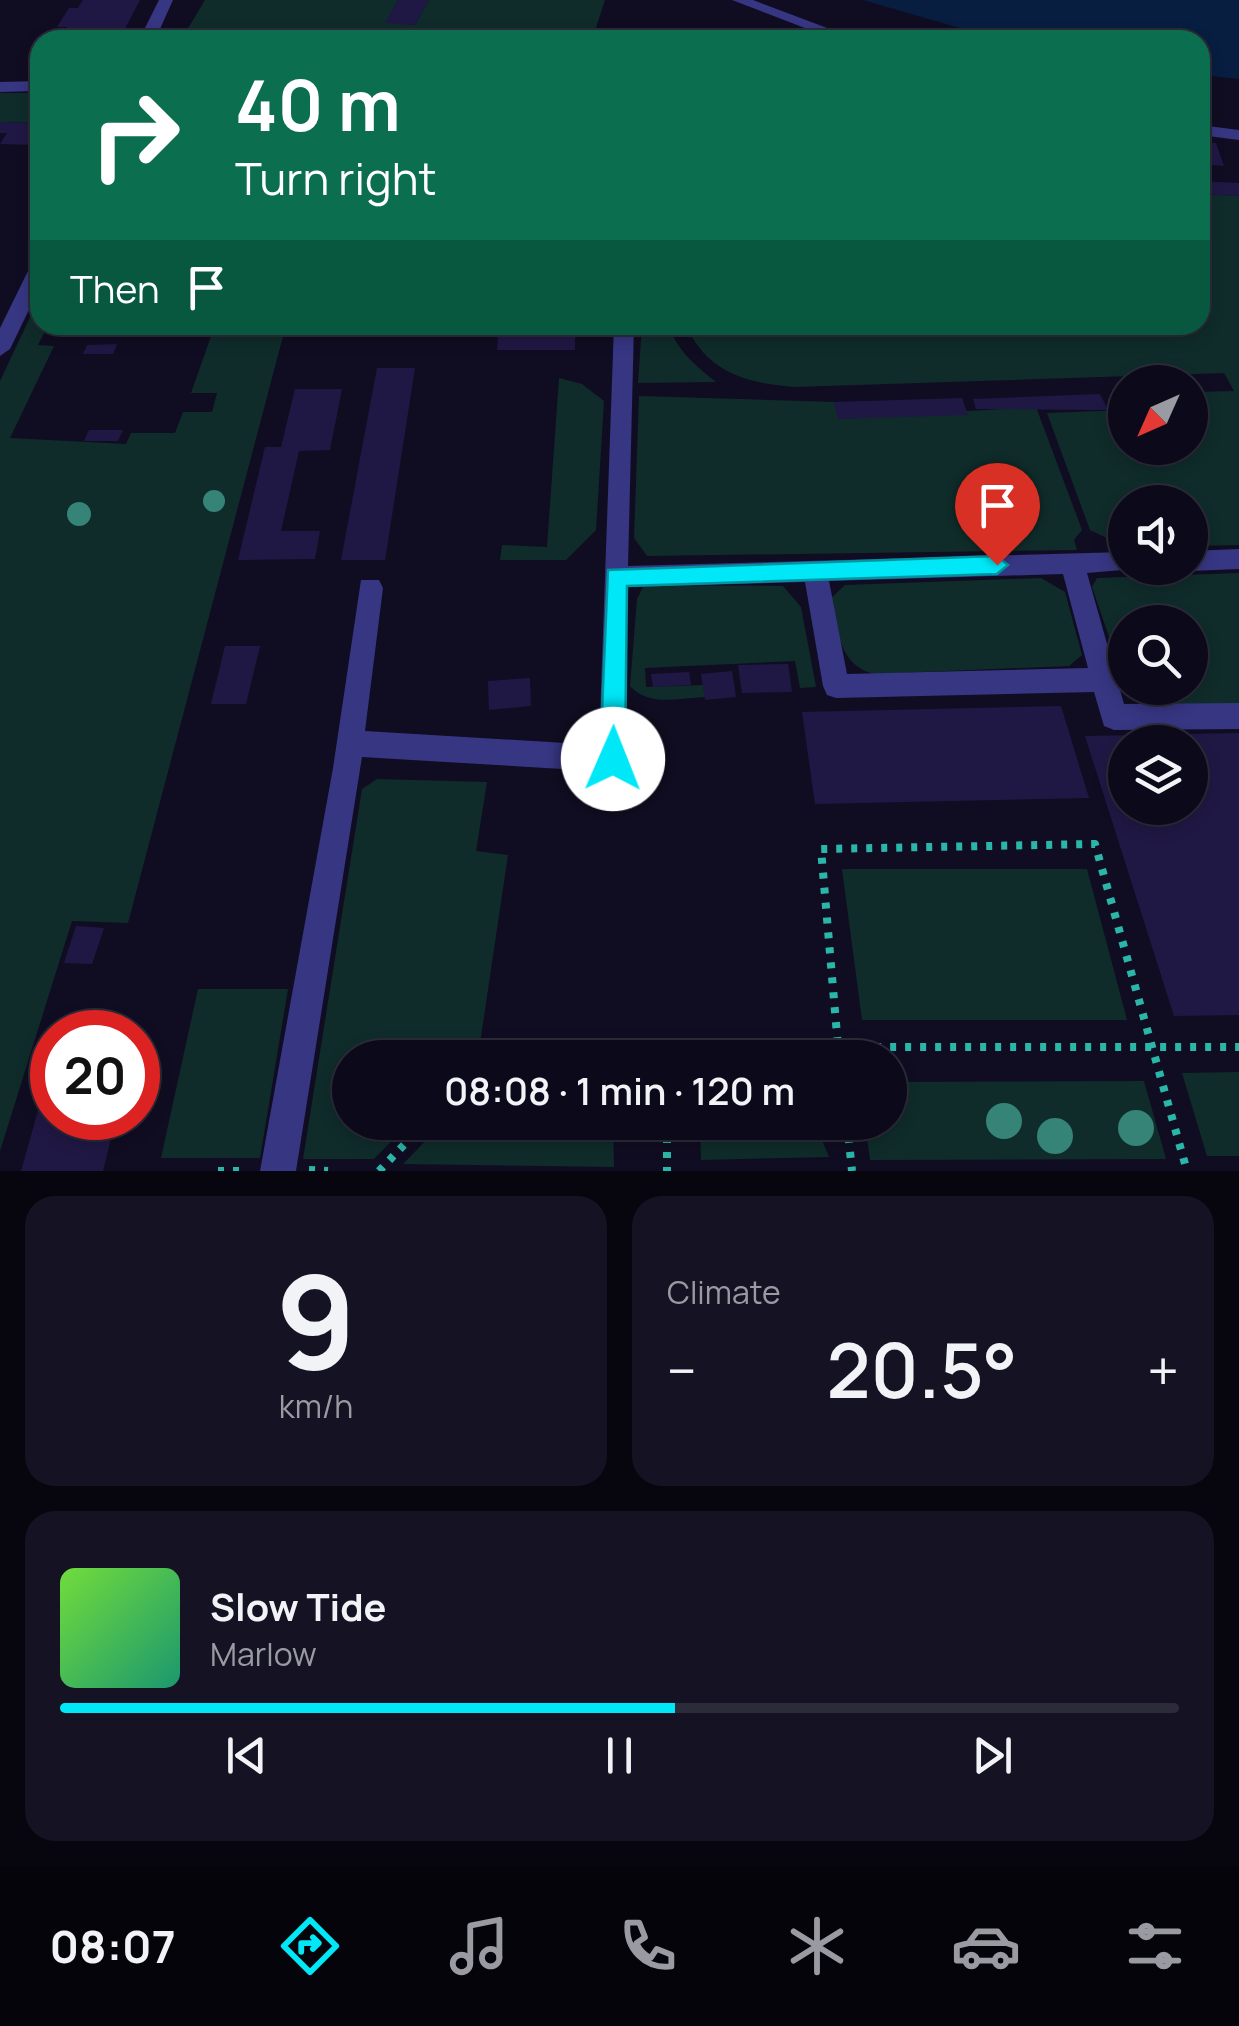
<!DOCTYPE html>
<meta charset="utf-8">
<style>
:root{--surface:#0c0a1a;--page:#151323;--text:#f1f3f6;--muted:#9a9aa2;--line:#2c2b39;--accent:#00e7f8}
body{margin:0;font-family:Manrope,sans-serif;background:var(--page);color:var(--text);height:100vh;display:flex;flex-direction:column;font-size:38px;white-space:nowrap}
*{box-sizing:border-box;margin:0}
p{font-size:32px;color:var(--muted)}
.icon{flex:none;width:55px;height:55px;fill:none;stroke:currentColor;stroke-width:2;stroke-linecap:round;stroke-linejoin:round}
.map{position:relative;height:1171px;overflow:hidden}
.panel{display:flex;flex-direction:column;gap:25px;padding:25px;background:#07060e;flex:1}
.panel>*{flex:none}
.hud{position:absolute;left:30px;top:30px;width:1180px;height:305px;border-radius:30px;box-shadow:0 5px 15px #0003,0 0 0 2px var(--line);background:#0b6e4f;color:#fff;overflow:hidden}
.needle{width:65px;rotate:225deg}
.controls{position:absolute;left:1108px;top:365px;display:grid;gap:20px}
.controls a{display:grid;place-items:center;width:100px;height:100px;border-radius:50%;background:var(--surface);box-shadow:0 5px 15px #0003,0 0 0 2px var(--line);font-size:50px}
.speed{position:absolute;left:30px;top:1010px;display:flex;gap:20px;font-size:50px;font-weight:700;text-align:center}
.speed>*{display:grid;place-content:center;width:130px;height:130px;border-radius:50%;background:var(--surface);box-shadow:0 5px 15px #0003,0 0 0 2px var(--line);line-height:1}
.speed .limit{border:15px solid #d22;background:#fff;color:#111}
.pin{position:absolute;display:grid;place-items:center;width:85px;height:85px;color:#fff;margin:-102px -42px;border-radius:50% 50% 50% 0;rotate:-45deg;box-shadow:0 0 10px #0007}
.pin .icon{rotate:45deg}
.me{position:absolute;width:110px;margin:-55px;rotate:1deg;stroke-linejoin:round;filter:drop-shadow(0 0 8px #0008)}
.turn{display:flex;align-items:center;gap:35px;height:210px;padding:0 40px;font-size:45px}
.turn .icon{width:130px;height:130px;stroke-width:2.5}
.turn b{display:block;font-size:70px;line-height:85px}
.then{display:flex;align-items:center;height:95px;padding:0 40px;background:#0003;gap:20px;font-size:38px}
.big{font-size:75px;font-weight:600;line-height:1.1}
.panel .card{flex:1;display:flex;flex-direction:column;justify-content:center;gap:15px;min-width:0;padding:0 35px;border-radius:30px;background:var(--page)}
.panel .dial{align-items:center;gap:0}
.dial b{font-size:130px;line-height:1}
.song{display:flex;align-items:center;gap:30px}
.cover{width:120px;height:120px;border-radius:15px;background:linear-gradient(135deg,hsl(100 70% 55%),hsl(160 70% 35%))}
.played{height:10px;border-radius:5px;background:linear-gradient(90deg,var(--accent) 55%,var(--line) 55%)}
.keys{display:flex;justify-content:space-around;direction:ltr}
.heat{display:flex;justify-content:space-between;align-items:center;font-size:55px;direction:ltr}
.panel .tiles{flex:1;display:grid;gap:25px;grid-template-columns:1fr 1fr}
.card:last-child{grid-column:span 2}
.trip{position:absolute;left:332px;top:1040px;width:575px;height:100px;border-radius:50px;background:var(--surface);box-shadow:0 5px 15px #0003,0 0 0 2px var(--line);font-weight:600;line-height:100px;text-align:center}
.tab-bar{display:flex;height:160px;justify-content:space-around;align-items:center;background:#05040a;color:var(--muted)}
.tab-bar .icon{width:70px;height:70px}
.tab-bar .current{color:var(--accent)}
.tab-bar b{font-size:45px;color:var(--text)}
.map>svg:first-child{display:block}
.green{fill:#0f2c2a;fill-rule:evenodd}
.water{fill:#081e40}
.building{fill:#201844;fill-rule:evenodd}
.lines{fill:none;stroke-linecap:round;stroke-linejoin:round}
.path{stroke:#2ab7aa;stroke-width:8;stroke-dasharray:6 9;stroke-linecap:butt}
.minor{fill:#373683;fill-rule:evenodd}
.tree{fill:#368377}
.route{fill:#00e7f8;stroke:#0096a1;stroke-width:2.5}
</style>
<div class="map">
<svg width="1239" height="1171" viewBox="0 0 1239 1171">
<rect width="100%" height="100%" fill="#100d22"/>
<g class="green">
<path d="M205,0H398L386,22L415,25L429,0H605L592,40H181Z"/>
<path d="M0,93H40V123L0,122Z"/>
<path d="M1200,194L1239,196V545L1190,546V502H1125V548H1111L1107,538L1090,530L1047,413L1125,410V448H1190V392L1234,391L1224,373L795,387C747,383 707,373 686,325H1200Z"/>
<path d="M40,296V325H48L38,345L54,346L10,438L126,444L131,433H175L183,412H212L217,393H191L215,325H286L128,923L72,921L0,1151V381Z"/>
<path d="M642,325H669C676,350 696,366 716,382L638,383Z"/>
<path d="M559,378L582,384L604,401L596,530L566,560H500L502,545L547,547Z"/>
<path d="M639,396L834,402L839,419L1036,407L1082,530L1074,540L1077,550L647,556L634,538Z"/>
<path d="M1239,573V707L1142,705L1129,695L1092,587L1097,578ZM1125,622H1190V688H1125Z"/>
<path d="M1041,578L1065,592L1082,655L1069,666L874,674C838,665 838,629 831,598L845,585Z"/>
<path d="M644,585L783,586L801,607L816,687L800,688L795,661L645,668L646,687L703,685L705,697C679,698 649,707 630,686L637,599Z"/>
<path d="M377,779L487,782L476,851L508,855L479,1050L471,1057L350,1058V1122L409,1123L374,1159H303L362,789Z"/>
<path d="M842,869H1087L1127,1020H862Z"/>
<path d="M198,989H288L260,1158H161Z"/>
<path d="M1239,1072V1156H1207L1182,1073Z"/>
<path d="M1144,1081L1166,1159L870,1160L865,1123L890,1122V1082Z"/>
<path d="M443,1123H613L614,1167L403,1164Z"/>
<path d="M700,1123H815L829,1157L701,1160Z"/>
</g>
<path class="water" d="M863,0H1239V79L1200,75V40H1001Z"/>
<g class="building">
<path d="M83,0H140L119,40H60L67,27H57L69,8H78Z"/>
<path d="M398,0H429L415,25L385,23Z"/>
<path d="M0,122L40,123V138L35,145L0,144L7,133H0Z"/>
<path d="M1200,142L1216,143L1224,166L1200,164Z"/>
<path d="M1200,181L1239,183V196L1200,194Z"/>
<path d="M499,325H575V350H497Z"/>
<path d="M117,344L113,354H83L87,345Z"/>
<path d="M377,368H415L385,560H341Z"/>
<path d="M295,389H342L330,450L299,451L281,531H320L315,559L238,560L265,447H281Z"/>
<path d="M1100,394L1108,410L976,409L973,399Z"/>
<path d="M962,398L968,415L838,419L834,402Z"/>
<path d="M89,430H123L118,441H84Z"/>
<path d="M225,646H260L246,704H211Z"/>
<path d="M788,664L792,692L742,693L738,665Z"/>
<path d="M732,671L736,697L705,700L701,674Z"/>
<path d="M689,672L691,685L653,687L651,674Z"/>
<path d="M530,678L531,706L489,710L488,681Z"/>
<path d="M1061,706L1089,798L815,804L802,712Z"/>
<path d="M1239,733V1015L1174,1016L1085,736ZM1125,742H1190V808H1125Z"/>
<path d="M76,926L104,928L92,964L64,963Z"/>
<path d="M47,1079H52V1118H116L103,1171H21Z"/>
</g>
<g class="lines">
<g class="path">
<path d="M490,1058L500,1047H1239"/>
<path d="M839,1058L821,849L1095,844L1187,1171"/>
<path d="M667,1122V1171"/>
<path d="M847,1122L852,1171"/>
<path d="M309,1170L328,1171"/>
<path d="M218,1171H247"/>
<path d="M379,1171L426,1122"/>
</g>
<g class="minor">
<path d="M159,0H173L155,40H139Z"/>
<path d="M732,0H753L859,40H836Z"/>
<path d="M40,81V91L0,92V82Z"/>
<path d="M1200,125L1239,130V140L1200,135Z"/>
<path d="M40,261V287L10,349L0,356V328L30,267Z"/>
<path d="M614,325H634L628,566L1125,552V568L1134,569L1087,573L1124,704L1239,703V729L1114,730L1104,726L1094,692L836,698L827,695L823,686L805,582L627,587V759L623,768L613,772L362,757L296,1171H260L333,768L361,580H379L383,588L365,731L599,745ZM1063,574L1088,668L847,674L829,581Z"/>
<path d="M1239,549V569L1190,571L1181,568H1190V551Z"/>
</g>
</g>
<g class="tree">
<circle cx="214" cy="501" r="11"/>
<circle cx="79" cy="514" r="12"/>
<circle cx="1004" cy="1121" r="18"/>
<circle cx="1136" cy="1128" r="18"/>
<circle cx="1055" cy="1136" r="18"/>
</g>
<path class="route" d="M997,556L1008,565L997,574L627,586L625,759L622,768L613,771L604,768L600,759L608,570Z"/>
</svg>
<div class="controls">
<a><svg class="needle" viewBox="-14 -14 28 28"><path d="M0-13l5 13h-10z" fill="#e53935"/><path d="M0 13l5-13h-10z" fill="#9a9aa2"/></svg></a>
<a><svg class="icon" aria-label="sound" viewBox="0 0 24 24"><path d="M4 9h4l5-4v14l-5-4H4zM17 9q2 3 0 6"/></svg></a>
<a><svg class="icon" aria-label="search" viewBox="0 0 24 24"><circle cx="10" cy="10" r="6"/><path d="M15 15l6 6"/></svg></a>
<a><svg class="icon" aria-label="layers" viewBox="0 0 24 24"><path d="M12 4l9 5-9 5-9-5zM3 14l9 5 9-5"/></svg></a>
</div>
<div class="speed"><div class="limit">20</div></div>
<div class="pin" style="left:997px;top:565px;background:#d93025"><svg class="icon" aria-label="arrive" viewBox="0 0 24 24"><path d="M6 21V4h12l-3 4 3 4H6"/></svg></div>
<svg class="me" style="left:613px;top:759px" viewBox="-20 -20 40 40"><circle r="19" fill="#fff"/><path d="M0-13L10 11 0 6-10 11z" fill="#00e7f8"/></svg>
<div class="trip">08:08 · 1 min · 120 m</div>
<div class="hud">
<div class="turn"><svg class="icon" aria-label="right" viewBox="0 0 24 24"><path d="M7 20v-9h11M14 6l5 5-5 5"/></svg><div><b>40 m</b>Turn right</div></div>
<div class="then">Then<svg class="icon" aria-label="arrive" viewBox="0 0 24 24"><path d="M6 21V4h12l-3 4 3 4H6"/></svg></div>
</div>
</div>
<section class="panel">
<div class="tiles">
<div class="card dial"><b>9</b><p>km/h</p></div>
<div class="card"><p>Climate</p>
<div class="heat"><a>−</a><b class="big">20.5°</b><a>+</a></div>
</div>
<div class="card">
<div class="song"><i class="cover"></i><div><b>Slow Tide</b><p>Marlow</p></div></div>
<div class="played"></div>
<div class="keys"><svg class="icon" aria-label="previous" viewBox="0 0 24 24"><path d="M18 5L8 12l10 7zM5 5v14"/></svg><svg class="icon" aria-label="pause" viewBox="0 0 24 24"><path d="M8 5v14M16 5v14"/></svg><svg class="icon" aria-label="next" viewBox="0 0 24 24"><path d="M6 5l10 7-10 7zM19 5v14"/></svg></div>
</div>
</div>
</section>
<nav class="tab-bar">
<b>08:07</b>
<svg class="icon current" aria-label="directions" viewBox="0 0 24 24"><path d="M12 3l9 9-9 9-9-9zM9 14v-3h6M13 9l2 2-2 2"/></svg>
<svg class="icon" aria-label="music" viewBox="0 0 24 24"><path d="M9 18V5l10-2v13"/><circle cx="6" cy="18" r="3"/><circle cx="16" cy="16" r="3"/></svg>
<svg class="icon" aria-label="phone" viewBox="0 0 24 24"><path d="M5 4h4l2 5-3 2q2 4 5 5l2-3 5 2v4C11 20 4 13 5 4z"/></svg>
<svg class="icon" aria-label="climate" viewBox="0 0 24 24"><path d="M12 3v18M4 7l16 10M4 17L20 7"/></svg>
<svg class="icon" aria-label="car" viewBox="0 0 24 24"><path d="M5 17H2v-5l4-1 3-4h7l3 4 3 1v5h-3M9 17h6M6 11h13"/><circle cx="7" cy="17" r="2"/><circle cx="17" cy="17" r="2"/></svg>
<svg class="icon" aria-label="filters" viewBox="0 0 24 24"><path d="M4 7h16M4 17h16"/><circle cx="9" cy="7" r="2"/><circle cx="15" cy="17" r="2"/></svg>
</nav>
